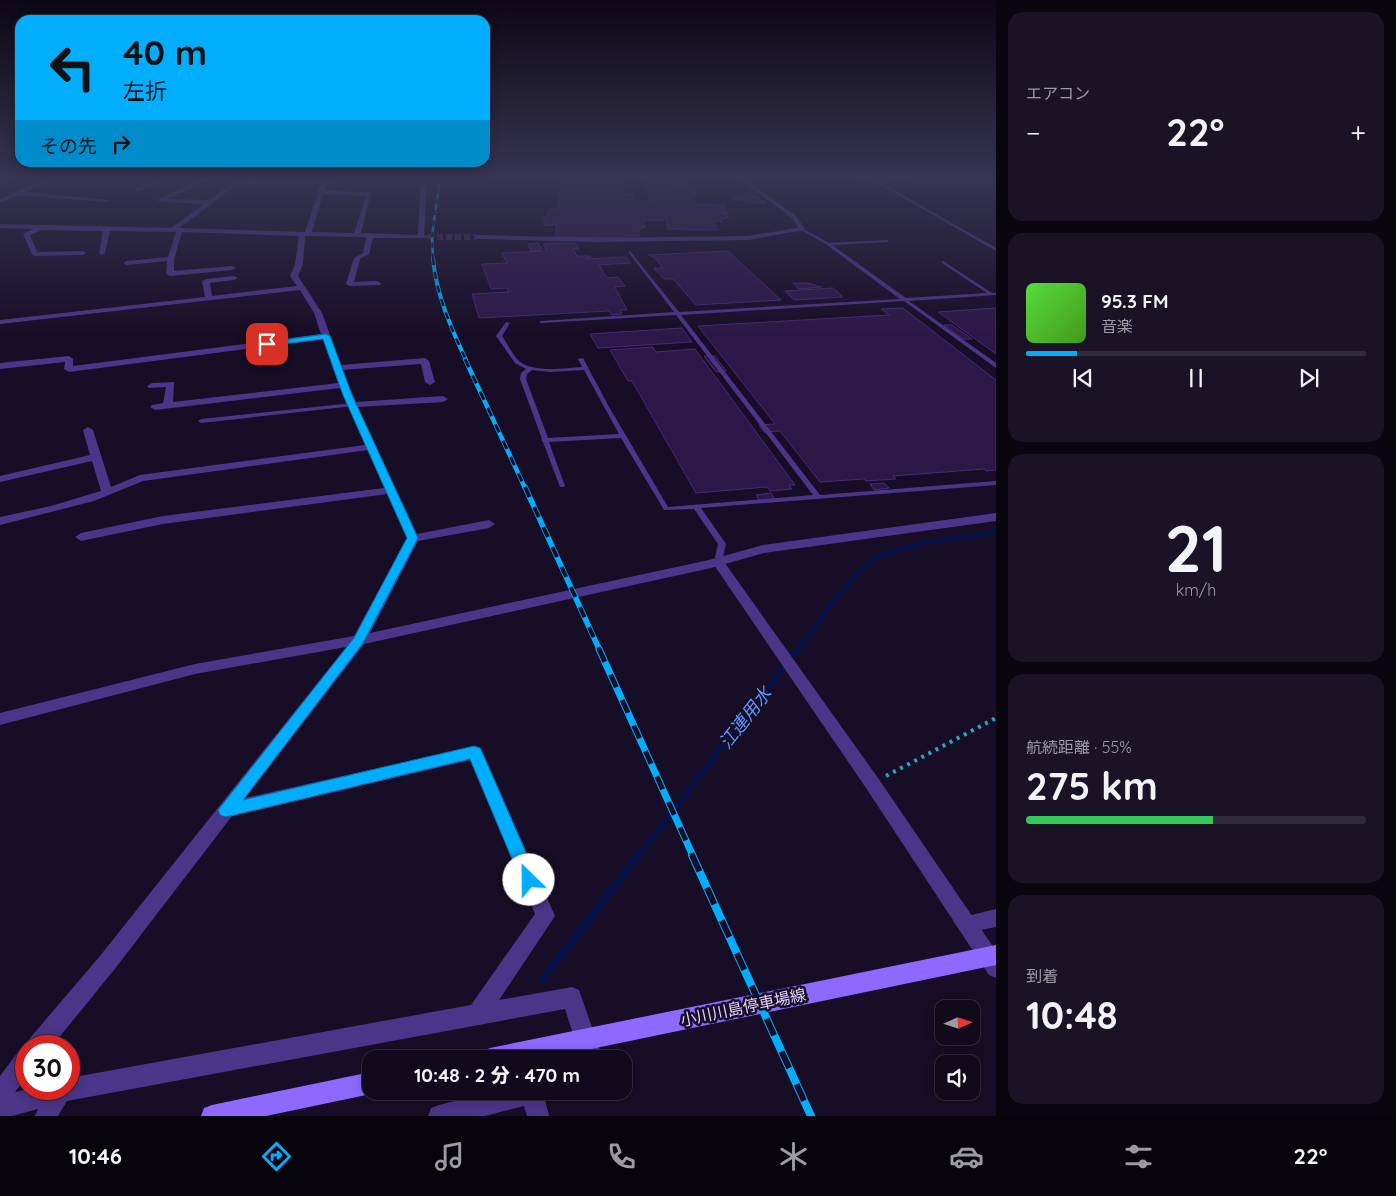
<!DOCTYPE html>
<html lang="ja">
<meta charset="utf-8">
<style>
:root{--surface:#110a1c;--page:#1a1325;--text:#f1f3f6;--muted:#9c9aa3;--line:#302b3b;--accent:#00aefd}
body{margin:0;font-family:Quicksand,"Noto Sans JP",sans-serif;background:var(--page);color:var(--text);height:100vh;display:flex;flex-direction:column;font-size:19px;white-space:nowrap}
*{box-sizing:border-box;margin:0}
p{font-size:16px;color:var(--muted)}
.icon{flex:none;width:28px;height:28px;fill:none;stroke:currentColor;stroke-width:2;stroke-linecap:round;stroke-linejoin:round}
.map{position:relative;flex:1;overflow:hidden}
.panel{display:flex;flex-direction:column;gap:12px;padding:12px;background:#09060f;width:400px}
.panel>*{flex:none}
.top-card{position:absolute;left:15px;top:15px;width:475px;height:152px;border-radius:15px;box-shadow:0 2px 12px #0003,0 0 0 1px var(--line);background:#00aefd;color:#111;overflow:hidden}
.needle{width:32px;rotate:87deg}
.fabs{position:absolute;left:935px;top:1000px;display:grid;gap:10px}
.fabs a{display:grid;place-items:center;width:45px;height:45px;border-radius:10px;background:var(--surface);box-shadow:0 2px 12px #0003,0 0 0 1px var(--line);font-size:25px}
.speed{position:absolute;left:15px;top:1035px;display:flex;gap:10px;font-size:25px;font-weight:700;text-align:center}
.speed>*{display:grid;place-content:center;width:65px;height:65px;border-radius:50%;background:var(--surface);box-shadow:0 2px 12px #0003,0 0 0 1px var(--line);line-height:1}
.speed .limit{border:8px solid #d22;background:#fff;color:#111}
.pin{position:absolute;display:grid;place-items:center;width:42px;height:42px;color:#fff;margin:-21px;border-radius:10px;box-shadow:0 2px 8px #0006}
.me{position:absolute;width:55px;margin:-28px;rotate:337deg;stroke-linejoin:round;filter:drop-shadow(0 0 4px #0008)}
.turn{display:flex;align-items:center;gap:18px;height:105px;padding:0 25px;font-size:22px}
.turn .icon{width:65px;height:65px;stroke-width:2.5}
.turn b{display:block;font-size:35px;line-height:42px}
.then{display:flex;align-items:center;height:48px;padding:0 25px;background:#0003;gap:10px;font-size:19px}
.big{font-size:38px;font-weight:800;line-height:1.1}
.panel .tile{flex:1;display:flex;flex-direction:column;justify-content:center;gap:8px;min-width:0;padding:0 18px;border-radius:15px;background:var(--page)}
.panel .dial{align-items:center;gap:0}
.dial b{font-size:65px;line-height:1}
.song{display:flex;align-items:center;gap:15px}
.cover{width:60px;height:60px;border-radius:8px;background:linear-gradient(135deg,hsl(110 70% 55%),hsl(100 70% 35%))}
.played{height:5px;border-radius:2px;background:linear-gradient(90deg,var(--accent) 15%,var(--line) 15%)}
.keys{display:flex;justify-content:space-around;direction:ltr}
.heat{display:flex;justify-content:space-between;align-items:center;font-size:28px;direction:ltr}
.charge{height:8px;border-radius:4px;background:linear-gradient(90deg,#34c759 55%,var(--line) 0)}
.trip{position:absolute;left:362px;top:1050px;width:270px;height:50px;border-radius:15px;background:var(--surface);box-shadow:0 2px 12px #0003,0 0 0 1px var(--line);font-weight:800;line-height:50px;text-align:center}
.tab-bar{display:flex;height:80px;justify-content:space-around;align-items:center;background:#07040b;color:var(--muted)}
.tab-bar .icon{width:35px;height:35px}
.tab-bar .active{color:var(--accent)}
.tab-bar b{font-size:22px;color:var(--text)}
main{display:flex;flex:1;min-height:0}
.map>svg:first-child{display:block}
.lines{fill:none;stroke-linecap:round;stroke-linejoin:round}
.stream-far2{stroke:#071046;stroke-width:5}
.stream-far1{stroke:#071046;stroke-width:6}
.stream{stroke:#071046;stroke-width:8}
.building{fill:#2c1848;stroke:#482975}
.minor-tunnel{stroke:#352b47;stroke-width:6;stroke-dasharray:6 3;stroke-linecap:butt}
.path{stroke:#27a7be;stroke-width:4;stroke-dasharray:3 5;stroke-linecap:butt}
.service{fill:#4a3588;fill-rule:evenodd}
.minor{fill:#4a3588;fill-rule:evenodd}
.tertiary{fill:#4a3588;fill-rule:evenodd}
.secondary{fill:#8d69ff;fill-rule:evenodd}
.rail-far5-casing{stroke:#00aefd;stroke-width:2.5}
.rail-far4-casing{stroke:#00aefd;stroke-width:4}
.rail-far3-casing{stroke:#00aefd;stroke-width:4.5}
.rail-far2-casing{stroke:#00aefd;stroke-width:5.5}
.rail-far1-casing{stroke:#00aefd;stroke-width:7}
.rail-casing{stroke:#00aefd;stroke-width:8}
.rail-far5{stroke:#170d26;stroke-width:2;stroke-dasharray:5.5;stroke-linecap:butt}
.rail-far4{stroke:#170d26;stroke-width:2.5;stroke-dasharray:7;stroke-linecap:butt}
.rail-far3{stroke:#170d26;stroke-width:3;stroke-dasharray:9;stroke-linecap:butt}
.rail-far2{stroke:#170d26;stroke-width:4;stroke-dasharray:11;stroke-linecap:butt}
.rail-far1{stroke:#170d26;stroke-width:5;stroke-dasharray:14;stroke-linecap:butt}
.rail{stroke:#170d26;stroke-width:6;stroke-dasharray:18;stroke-linecap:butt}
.route{fill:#00aefd;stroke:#0071a4}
.labels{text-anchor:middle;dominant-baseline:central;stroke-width:5;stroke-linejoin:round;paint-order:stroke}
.near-street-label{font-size:16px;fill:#e1d2ff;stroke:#170d26}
.near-water-label{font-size:18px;font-style:italic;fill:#6094ff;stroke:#170d26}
</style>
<main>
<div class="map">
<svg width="996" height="1116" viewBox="0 0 996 1116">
<rect width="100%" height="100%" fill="#170d26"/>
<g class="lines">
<path class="stream-far2" d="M797,651C814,629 855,568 876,558C909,542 960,538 996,532"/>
<path class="stream-far1" d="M638,856L798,649"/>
<path class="stream" d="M543,979L639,855"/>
</g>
<g class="building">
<path d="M561,180L602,181V183L623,184L624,191H620L621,194H633L634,200L621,199V202H650L646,183L687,184L688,187H694L696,195L690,194L693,204L724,205L727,213L719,212L727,214L728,217L722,219V222L714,221L718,230L668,229L666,220H643L644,226L646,227L638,229L639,236H626V238L555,237L557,224L545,226V220H543L548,214L549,209H558Z"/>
<path d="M732,196H757L759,197L760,201H765L766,203H747L745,200H734Z"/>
<path d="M538,243L542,250L531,251L528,244Z"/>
<path d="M575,243L579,249H573L577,256H590L591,257L585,258L586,259L626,257L630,263L599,265L607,278L618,277L625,286L615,287L627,310H620L622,314L612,315L609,311L479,318L472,294L509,292L507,288L491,289L482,264L507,263L502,253L547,251L543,244Z"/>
<path d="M728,251L781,300L696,305L673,279H664L654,268H663L654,257L648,255Z"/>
<path d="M793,283H807L821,287L799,289Z"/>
<path d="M833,288L843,297L794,300L785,291Z"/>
<path d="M903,308L996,380V470L986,471L984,469L893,476L896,479L866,481L864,479L820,482L780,431L764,432L759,425L775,424L698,326L889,315L881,309Z"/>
<path d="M996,308V354L938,312Z"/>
<path d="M944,325H952L972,339H963Z"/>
<path d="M682,328L692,342L598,348L590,334Z"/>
<path d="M653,347L656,352L695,349L795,485H789L792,489L770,491L767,487L696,493L632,381H628L610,350Z"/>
<path d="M704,356H715L726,371L716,372Z"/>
<path d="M884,483L889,488L874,490L870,484Z"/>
<path d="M771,493L775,499L759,500L756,495Z"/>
</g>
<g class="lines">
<path class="minor-tunnel" d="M428,237H477"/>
<path class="path" d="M886,776L996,718"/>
<g class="service">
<path d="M878,181L996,248V251L877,183Z"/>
<path d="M802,228L829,243L888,240L889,241L887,242L832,245L906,298L987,293L942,263V261H943L992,293H996V295L909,301L996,363V368L904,301L681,315L820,495L996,481V485L701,508L726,544L722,562L718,564L714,562L718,544L694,509L664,510L621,438L549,442L565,486L564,487H560L543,442L541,440L542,439L520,379L521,373L526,369L515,363L496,336L506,322L510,323L502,336C507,343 511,352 517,359C531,374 564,368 582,367L578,359L583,358L608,405L668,507L813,495L676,315L541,323L539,322L541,321L674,312L629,253L628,252L630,251L679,312L900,299L827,245L801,230ZM532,370L550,372L584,370L619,434L548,438L526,379L527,374Z"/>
<path d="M352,403L355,405L354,406L201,423L198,421L201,419Z"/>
</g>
<g class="minor">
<path d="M46,179H53L25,192L109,200L106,202L18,195L0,203V199Z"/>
<path d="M160,179H167L138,191L133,190Z"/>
<path d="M202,179H209L168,199L209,200L237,180L334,179L337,181L334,183L238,184L179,228L305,232L320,186L325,183L328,185L324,190L371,193L361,233L418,235L421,179H427L424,235L430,236V238H373L369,254L360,259L354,282L377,281L381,283L380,285L350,286L346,284L354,258L363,253L366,237L305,236L303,264L298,276L322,313L341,365L425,358L429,361L435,382L430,385L425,382L421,364L342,370L356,402L443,396L448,399L443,402L358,407L417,534L489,520L495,524L489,528L418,541L370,633L709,560L763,545L996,513V521L764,553L711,568L364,644L245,798L475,746L481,748L555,916L499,1000L572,987L579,990L603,1059H581L565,1009L67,1101L58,1116H35L38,1109L12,1116H0V1076L18,1052L26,1049V1078L15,1092L28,1089H69V1078L471,1005L535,914L470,760L232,816L114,970L52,1046H27L30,1038L100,956L346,647L195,674L0,725V713L195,664L354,636L407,538L387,494L163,524L81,541L75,537L81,533L163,516L384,488L368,450L143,481L94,501L0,525V517L51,506L101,491L92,461L0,482V476L90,455L83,430L88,427L93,430L111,487L140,475L365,445L340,388L155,410L150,407L152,405L163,403L166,387L149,388L147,386L152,383L174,382L173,402L338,383L323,339L69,372L64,369L65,362L0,369V363L69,356L73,359V366L321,334L314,313L300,290L0,324V320L205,297L202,281L206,279L234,276L238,278L234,280L210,283L212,296L297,286L290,276L295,264L299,236L182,232L174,259V271L232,266L236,268L232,270L170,276L166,274L167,261L127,265L123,263L127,261L168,257L176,232L110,231L105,253L102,255L99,253L103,231L42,230L30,235L37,252L83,251L86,253L83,255L35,256L32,254L23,234L33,229L0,228V224L171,228L204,204L160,202L157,200ZM323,194L366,196L354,233L312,232Z"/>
<path d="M861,179H996V183L864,181Z"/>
<path d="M802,227L805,229L804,230L748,240L597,242L477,239L474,237L477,235L597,238L748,236Z"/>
<path d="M996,909V927L966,933L959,930L956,924L959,918Z"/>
<path d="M493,1091H551L548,1099L545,1100L549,1116H527L524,1106L485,1116H428L431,1108L439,1105Z"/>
</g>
<g class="tertiary">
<path d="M3,179H9L0,184V180Z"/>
<path d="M739,179H744L795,215L805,229L804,230H800L791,217Z"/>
<path d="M718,558L722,559L878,778L996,951V978L989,975L866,788L712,562Z"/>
</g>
<g class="secondary">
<path d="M996,945V965L543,1059H479L482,1051L490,1048Z"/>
<path d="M371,1072V1091H378L371,1094L266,1116H201L204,1108L212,1105Z"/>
</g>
<defs>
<path id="rail-far5" d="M433,259L432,236L440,179"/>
<path id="rail-far4" d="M433,258C436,294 451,328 466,360"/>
<path id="rail-far3" d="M465,359L525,488"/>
<path id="rail-far2" d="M525,487L600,651"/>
<path id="rail-far1" d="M599,649L693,856"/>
<path id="rail" d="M692,855L811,1116"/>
</defs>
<use href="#rail-far5" class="rail-far5-casing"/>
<use href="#rail-far4" class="rail-far4-casing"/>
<use href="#rail-far3" class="rail-far3-casing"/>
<use href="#rail-far2" class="rail-far2-casing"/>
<use href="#rail-far1" class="rail-far1-casing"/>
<use href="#rail" class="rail-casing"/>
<use href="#rail-far5" class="rail-far5"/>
<use href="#rail-far4" class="rail-far4"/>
<use href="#rail-far3" class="rail-far3"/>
<use href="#rail-far2" class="rail-far2"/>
<use href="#rail-far1" class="rail-far1"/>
<use href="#rail" class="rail"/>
</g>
<linearGradient id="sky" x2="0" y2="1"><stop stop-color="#0d0715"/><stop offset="0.53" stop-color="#363552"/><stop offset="1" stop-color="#363552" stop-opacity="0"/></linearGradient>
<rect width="996" height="335" fill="url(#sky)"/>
<path class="route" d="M326,334L330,336L352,395L418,538L363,643L243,800L474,746L480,748L482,752L538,880L535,885L529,887L523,885L470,759L226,817L220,815L218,810L354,638L407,538L343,395L323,339L267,346L263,344L267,342Z"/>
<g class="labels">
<g class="near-street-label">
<text transform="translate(743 1007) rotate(-12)">小川川島停車場線</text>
</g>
<g class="near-water-label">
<text transform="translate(745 718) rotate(-52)">江連用水</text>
</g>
</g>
</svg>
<div class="fabs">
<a><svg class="needle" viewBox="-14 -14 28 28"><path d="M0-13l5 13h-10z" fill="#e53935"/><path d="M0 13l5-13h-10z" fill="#9c9aa3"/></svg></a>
<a><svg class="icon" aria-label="sound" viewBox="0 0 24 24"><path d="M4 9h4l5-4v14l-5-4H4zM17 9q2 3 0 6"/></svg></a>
</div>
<div class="speed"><div class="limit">30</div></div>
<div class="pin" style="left:267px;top:344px;background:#d93025"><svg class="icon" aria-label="arrive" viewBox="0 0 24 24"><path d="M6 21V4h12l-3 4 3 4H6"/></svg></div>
<svg class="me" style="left:529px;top:880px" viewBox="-20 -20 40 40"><circle r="19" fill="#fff"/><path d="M0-13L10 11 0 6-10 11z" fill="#00aefd"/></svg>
<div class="trip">10:48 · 2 分 · 470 m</div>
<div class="top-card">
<div class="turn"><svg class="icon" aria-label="left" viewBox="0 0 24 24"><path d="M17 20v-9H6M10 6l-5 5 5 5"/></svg><div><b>40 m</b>左折</div></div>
<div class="then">その先<svg class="icon" aria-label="right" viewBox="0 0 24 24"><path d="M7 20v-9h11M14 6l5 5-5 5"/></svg></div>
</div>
</div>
<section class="panel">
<div class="tile"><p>エアコン</p>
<div class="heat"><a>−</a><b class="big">22°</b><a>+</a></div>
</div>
<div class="tile">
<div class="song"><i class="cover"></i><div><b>95.3 FM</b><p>音楽</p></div></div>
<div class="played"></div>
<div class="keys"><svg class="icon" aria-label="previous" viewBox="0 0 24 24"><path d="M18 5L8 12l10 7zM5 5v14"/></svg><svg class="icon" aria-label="pause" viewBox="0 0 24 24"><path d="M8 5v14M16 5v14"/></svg><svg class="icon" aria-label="next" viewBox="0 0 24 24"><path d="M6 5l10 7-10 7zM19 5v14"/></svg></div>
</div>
<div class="tile dial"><b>21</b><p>km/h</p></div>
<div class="tile"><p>航続距離 · 55%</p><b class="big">275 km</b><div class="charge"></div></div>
<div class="tile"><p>到着</p><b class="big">10:48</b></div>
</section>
</main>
<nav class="tab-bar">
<b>10:46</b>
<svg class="icon active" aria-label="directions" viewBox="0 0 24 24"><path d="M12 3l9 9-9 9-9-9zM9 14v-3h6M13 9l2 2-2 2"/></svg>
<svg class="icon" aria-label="music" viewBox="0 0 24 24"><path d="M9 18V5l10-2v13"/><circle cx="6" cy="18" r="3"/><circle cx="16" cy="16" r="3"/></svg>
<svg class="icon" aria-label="phone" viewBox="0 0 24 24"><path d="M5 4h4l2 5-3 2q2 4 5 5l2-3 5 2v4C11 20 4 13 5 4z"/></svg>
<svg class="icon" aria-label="climate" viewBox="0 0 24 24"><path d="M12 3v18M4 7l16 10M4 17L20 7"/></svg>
<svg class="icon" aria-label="car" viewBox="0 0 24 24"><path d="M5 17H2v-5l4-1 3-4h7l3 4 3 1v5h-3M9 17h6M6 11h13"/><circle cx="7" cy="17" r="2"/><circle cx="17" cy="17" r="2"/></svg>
<svg class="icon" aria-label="filters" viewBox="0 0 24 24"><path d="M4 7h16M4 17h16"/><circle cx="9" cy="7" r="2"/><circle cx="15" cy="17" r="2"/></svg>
<b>22°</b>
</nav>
